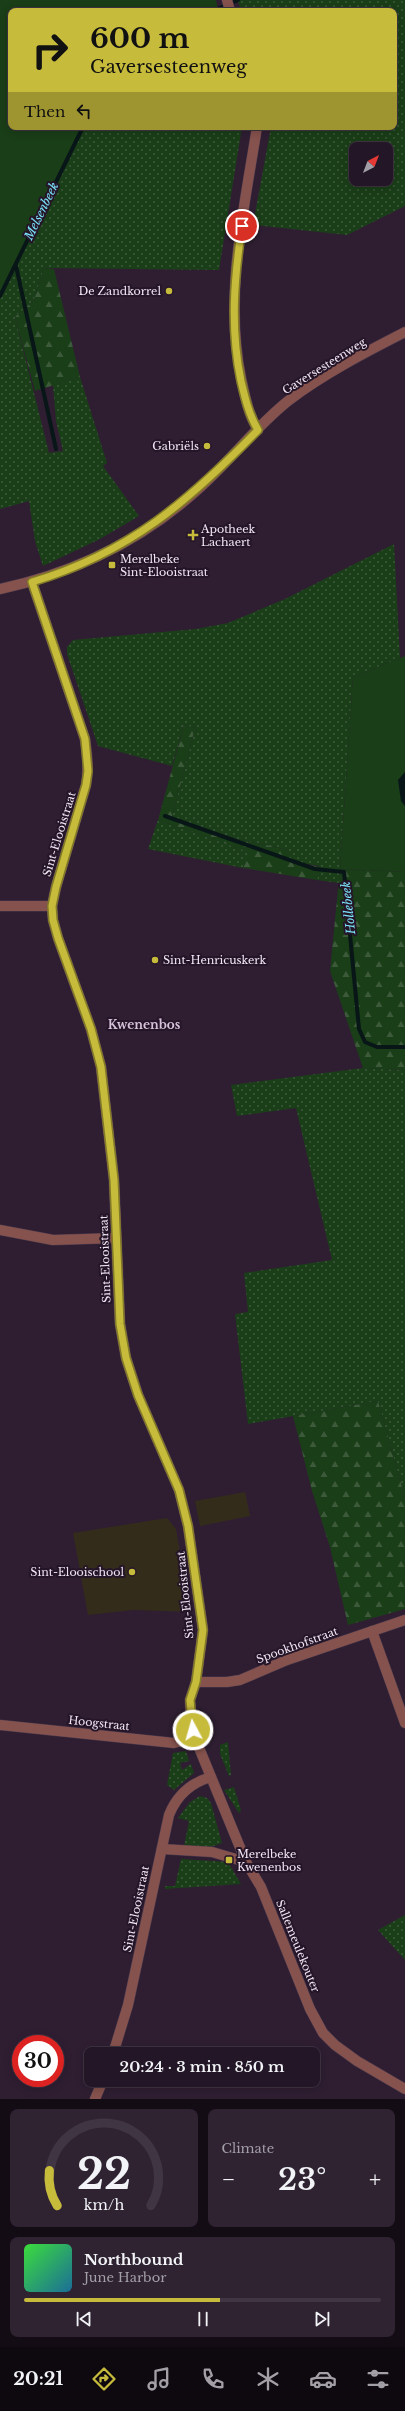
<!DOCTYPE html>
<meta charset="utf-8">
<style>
:root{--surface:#231626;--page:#2f2332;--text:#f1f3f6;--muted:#a39fa7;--line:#403543;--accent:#c7bb3c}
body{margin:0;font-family:"Libre Baskerville",serif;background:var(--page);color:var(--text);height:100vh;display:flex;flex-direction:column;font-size:15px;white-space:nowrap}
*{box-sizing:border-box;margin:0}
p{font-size:13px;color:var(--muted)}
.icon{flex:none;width:22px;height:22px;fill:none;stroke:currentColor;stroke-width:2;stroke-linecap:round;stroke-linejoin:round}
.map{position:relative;height:2099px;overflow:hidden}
.sheet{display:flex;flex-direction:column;gap:10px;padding:10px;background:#130c15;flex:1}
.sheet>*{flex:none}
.hud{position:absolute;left:8px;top:8px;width:389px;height:122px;border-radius:8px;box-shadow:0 2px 10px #0003,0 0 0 1px var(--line);background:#c7bb3c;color:#111;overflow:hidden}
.needle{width:26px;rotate:42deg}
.tools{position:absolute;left:349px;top:142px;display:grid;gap:8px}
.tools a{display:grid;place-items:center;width:44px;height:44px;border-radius:8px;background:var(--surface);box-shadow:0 2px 10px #0003,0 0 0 1px var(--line);font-size:20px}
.speed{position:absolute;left:12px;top:2035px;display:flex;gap:8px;font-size:20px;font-weight:700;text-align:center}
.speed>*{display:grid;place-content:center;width:52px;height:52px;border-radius:50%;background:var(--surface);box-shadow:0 2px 10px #0003,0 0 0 1px var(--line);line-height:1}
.speed .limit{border:6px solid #d22;background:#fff;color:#111}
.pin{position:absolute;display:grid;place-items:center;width:34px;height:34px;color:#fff;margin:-17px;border:2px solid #fff;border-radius:50%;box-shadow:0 1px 4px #0007}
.me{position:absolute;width:44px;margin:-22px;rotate:354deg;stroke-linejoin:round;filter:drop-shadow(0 0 3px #0008)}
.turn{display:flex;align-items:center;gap:14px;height:84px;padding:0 16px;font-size:18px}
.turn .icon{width:52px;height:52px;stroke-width:2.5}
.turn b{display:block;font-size:28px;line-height:34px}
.then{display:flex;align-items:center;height:38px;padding:0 16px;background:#0003;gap:8px;font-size:15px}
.big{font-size:30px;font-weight:600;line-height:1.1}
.sheet .widget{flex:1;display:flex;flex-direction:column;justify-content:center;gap:6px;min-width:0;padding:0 14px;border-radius:8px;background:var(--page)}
.sheet .dial{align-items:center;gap:0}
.dial svg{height:104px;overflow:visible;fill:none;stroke:var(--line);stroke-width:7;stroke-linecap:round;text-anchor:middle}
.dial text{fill:var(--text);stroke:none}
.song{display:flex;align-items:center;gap:12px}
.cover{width:48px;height:48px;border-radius:6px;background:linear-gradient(135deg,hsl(120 70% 55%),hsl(200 70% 35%))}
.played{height:4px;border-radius:2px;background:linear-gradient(90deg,var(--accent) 55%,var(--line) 55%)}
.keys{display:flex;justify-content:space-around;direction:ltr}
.heat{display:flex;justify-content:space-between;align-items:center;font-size:22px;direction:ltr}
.sheet .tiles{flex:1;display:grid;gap:10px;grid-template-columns:1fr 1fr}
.widget:last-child{grid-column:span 2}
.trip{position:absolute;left:84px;top:2047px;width:236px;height:40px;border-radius:8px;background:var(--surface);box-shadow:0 2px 10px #0003,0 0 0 1px var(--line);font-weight:600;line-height:40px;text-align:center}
.menu{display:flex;height:64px;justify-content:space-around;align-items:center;background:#0e090f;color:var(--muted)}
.menu .icon{width:28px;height:28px}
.menu .selected{color:var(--accent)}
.menu b{font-size:18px;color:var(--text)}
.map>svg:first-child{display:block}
.education{fill:#342c1b}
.grass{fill:url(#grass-dots);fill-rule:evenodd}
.forest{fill:url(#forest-firs)}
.park{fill:#1a3e18}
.water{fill:#081618}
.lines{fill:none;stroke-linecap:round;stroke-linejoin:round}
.stream{stroke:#081618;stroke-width:4}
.minor-casing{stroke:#4a3a4d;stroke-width:11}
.tertiary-casing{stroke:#4a3a4d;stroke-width:11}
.minor{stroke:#86524d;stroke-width:10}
.tertiary{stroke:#86524d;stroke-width:10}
.route-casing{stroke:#817a27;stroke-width:10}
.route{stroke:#c7bb3c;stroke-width:7}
.poi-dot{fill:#c7bb3c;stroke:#251528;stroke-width:1.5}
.labels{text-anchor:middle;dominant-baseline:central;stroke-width:4;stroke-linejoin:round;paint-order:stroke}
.poi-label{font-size:11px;fill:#f2e6f4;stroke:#251528;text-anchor:start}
.street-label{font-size:11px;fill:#f2e6f4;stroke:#251528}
.water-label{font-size:12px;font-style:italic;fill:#7ae4f9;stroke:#251528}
.neighbourhood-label{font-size:12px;font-weight:bold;fill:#d7c1db;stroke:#251528}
</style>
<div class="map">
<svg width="405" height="2099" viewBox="0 0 405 2099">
<defs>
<pattern id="grass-dots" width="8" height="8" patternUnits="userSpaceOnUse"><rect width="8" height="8" fill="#1a3e18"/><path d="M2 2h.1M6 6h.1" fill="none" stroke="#3c5a3a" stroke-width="1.8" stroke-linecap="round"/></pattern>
<pattern id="forest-firs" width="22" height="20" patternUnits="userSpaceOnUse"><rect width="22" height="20" fill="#1a3e18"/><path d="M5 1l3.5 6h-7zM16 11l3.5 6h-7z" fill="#3c5a3a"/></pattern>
</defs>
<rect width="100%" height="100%" fill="#2f1e32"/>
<g class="education">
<path d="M245,1492L250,1516L200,1526L195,1501Z"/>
<path d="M167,1518L176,1529L191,1612L133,1610L88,1615L73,1533Z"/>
</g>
<g class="grass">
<path d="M237,0H405V206L347,235L253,225L271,127H394V11H242ZM356,149H386V179H356Z"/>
<path d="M83,127H242L219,270L44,268L34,300L15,317L49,453L63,451L56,421L53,385L80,377L107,463L103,466L139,516L100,539L43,566L35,541L29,501L0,509V296Z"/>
<path d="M394,544L400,658L353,677L339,883L317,880L319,866L289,861V850L237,839L172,817L195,728L184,725L172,766L98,746L67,654V647L73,640L196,629L228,623L285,599Z"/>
<path d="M158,820L250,852L243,868L148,849Z"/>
<path d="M363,1068L405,1070V1498L378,1401L248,1424L235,1314L248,1312L244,1273L332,1260L296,1108L237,1116L231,1085Z"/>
<path d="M228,1742L231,1775L229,1776L220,1754V1745Z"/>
<path d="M186,1751L189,1761L180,1763L182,1770L191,1764L194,1773L174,1790L167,1785L173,1753Z"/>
<path d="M234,1787L241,1810L239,1813L224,1790Z"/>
<path d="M200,1796L207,1798L211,1803L222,1843L208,1848L184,1846L189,1821L178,1818L190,1802Z"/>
<path d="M181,1859L228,1862L241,1884L165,1889V1886H175Z"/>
<path d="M405,1915V1960L378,1930Z"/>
</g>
<g class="forest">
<path d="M44,268L54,269L80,377L35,391L15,317L34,300Z"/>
<path d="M184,725L195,728L172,817L237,839L289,850V861L320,867L317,880L243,868L249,852L158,820Z"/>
<path d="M340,869L405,872V1070L363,1068L330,971Z"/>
<path d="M378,1401L405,1498V1609L348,1625L330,1547L312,1491L293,1416Z"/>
</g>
<g class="park">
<path d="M0,0H216L218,9L213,11H11V127H83L0,296Z"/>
<path d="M405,656V872L340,869L353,677Z"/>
</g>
<path class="water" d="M405,772V806L401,801L398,780Z"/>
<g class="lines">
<g class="stream">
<path d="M213,11L238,0"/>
<path d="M16,266L56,449"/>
<path d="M0,296L83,127"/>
<path d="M165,816L315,869L344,872L359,1029L365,1042L377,1047H405"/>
</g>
<defs>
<g id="minor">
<path d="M227,0L230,11"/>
<path d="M257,127C244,210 224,295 241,378C245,396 248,414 258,430"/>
<path d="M32,582L85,739C87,755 89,769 86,785L56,887L52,906L53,920L58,938L91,1029L101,1067L114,1180L120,1324L126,1358L138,1395L179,1490L188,1526L203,1630L196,1682L190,1700L191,1721L195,1738L246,1862L261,1887L310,2009L323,2033L335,2045L357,2061L405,2089"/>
<path d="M0,906H52"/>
<path d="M0,1230L53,1240L116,1238"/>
<path d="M372,1631L405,1723"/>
<path d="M196,1682H227L240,1680L287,1660L405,1620"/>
<path d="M0,1725L174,1743L195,1738"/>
<path d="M162,1849L212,1852L246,1862"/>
<path d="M113,2054L128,2005L169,1815C177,1795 190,1783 211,1777"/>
<path d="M95,2099L103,2080"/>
</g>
<path id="tertiary" d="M0,589C74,573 138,543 195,492C228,464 254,428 288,401C323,374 366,352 405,332"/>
</defs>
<use href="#minor" class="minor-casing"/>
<use href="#tertiary" class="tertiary-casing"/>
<use href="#minor" class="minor"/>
<use href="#tertiary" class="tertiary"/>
</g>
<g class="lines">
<defs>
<path id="route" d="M193,1730L190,1700L196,1682L203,1630L188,1526L179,1490L138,1395L126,1358L120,1324L114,1180L101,1067L91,1029L58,938L53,920L52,906L56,887L86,785L88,771L85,739L32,582C129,553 189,501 258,430C249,415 245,398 241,381C230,328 234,279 242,226"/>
</defs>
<use href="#route" class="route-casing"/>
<use href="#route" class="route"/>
</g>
<g class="poi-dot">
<circle cx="169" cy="291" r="4"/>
<circle cx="207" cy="446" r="4"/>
<path d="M191 529h4v4h4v4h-4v4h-4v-4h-4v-4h4z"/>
<rect x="108" y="561" width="8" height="8" rx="2"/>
<circle cx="155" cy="960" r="4"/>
<circle cx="132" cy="1572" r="4"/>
<rect x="225" y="1856" width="8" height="8" rx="2"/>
</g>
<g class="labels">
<g class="poi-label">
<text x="161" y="291" text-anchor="end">De Zandkorrel</text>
<text x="199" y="446" text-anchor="end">Gabriëls</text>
<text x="201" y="529">Apotheek<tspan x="201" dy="13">Lachaert</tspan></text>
<text x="120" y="559">Merelbeke<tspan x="120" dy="13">Sint-Elooistraat</tspan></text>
<text x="163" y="960">Sint-Henricuskerk</text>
<text x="124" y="1572" text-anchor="end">Sint-Elooischool</text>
<text x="237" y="1854">Merelbeke<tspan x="237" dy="13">Kwenenbos</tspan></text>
</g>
<g class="street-label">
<text transform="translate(324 366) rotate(-32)">Gaversesteenweg</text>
<text transform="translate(59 834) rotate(-73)">Sint-Elooistraat</text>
<text transform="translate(105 1259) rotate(-92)">Sint-Elooistraat</text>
<text transform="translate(185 1595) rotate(-96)">Sint-Elooistraat</text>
<text transform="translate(297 1645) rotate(-20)">Spookhofstraat</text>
<text transform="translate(99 1723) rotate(6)">Hoogstraat</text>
<text transform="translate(136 1909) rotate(-78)">Sint-Elooistraat</text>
<text transform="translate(298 1946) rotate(68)">Sallemeulekouter</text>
</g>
<g class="water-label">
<text transform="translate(41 211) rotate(-64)">Melsenbeek</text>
<text transform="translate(348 908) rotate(-96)">Hollebeek</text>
</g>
<g class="neighbourhood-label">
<text x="144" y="1024">Kwenenbos</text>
</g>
</g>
</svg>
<div class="tools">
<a><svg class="needle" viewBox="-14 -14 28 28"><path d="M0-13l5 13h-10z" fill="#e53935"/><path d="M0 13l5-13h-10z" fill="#a39fa7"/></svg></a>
</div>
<div class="speed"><div class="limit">30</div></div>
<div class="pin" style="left:242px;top:226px;background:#d93025"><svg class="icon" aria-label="arrive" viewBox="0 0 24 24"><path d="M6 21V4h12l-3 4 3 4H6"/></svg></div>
<svg class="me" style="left:193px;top:1730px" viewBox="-20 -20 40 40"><circle r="17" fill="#c7bb3c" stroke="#fff" stroke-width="3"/><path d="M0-11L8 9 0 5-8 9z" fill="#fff"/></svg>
<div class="trip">20:24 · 3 min · 850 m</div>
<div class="hud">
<div class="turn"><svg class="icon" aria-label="right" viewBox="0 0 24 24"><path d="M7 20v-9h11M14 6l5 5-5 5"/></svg><div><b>600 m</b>Gaversesteenweg</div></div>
<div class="then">Then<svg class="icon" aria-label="left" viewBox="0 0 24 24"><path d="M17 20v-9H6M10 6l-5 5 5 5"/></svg></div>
</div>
</div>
<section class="sheet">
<div class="tiles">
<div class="widget dial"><svg viewBox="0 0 100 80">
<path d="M14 69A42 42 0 1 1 86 69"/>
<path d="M14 69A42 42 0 0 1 8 42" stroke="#c7bb3c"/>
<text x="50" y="56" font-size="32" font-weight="700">22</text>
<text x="50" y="72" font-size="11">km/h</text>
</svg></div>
<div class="widget"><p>Climate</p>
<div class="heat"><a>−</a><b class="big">23°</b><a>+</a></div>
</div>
<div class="widget">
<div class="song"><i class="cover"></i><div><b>Northbound</b><p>June Harbor</p></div></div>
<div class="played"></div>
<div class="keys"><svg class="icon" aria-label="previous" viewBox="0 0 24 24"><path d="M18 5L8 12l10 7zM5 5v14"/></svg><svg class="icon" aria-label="pause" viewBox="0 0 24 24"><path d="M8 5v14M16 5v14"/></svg><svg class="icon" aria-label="next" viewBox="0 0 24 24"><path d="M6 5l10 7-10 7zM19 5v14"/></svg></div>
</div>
</div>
</section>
<nav class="menu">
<b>20:21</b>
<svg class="icon selected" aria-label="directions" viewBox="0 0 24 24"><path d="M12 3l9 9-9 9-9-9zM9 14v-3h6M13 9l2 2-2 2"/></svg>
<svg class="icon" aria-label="music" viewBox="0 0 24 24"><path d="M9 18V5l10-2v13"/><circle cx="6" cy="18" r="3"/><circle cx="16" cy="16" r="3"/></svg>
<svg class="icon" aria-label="phone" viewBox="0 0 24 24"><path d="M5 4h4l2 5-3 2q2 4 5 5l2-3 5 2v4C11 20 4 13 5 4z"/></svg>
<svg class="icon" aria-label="climate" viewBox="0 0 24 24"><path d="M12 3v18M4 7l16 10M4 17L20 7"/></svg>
<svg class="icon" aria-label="car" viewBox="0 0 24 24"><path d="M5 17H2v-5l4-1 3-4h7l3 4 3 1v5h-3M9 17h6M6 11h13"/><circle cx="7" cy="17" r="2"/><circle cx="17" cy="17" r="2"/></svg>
<svg class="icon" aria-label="filters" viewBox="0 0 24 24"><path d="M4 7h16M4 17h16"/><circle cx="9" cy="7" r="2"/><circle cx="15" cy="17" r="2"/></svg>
</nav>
